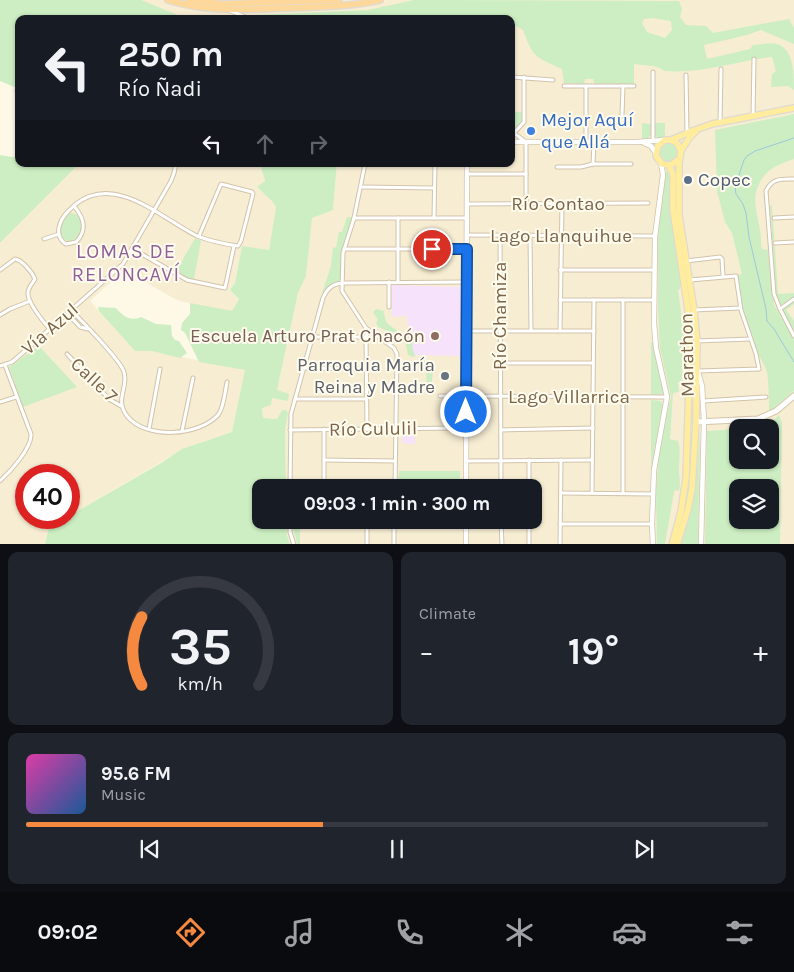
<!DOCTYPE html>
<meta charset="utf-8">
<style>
:root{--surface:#171b24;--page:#20242c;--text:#f1f3f6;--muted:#9ea1a6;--line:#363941;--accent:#f4893f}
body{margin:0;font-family:Karla,sans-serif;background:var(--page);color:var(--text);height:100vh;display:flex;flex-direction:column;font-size:19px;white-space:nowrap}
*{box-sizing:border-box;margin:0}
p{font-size:16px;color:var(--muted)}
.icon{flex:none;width:28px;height:28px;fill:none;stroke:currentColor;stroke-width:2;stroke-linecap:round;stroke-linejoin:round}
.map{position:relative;height:544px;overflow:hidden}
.panel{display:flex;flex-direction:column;gap:8px;padding:8px;background:#0d0f14;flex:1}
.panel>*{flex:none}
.top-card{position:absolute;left:15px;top:15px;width:500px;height:152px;border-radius:10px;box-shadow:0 1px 4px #0004;background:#171b24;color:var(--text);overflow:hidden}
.tools{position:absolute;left:729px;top:419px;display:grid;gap:10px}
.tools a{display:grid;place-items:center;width:50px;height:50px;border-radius:10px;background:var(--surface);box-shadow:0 1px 4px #0004;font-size:25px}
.speed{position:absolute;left:15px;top:464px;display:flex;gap:10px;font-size:25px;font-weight:700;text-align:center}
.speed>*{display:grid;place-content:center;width:65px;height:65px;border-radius:50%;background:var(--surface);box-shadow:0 1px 4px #0004;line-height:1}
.speed .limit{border:8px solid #d22;background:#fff;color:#111}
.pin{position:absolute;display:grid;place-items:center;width:42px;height:42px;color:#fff;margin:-21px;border:2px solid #fff;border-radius:50%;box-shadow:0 1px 5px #0007}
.me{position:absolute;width:55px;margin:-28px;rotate:0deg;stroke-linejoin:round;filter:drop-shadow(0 0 4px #0008)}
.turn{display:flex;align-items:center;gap:18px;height:105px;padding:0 20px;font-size:22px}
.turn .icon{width:65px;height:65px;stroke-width:2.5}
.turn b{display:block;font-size:35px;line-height:42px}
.lanes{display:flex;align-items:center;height:48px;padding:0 20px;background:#0003;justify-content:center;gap:25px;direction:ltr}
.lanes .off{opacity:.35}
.big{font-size:38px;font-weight:700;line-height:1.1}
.panel .tile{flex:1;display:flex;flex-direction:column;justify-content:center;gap:8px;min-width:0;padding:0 18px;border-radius:10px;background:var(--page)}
.panel .dial{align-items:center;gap:0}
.dial svg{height:130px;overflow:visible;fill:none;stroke:var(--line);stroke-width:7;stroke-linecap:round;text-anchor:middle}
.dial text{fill:var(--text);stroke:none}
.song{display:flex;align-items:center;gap:15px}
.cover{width:60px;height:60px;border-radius:8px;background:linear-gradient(135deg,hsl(320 70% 55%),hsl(210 70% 35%))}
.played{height:5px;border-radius:2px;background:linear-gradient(90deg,var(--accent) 40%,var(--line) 40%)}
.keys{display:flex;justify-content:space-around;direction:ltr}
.heat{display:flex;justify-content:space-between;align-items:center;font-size:28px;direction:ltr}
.panel .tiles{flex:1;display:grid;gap:8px;grid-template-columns:1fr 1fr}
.tile:last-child{grid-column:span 2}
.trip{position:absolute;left:252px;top:479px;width:290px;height:50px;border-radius:10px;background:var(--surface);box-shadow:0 1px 4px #0004;font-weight:700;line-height:50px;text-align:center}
.tab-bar{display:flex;height:80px;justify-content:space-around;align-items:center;background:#090b0e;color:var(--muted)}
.tab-bar .icon{width:35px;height:35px}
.tab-bar .selected{color:var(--accent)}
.tab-bar b{font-size:22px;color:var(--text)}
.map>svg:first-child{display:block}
.residential{fill:#f7edd3;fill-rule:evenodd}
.education{fill:#f7e2fb}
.green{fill:#cceec2;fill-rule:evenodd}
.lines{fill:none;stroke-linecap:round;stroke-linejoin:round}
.stream{stroke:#9dc8de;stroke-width:1}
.minor-casing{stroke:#d2c3aa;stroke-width:5}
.tertiary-casing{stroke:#d2c3aa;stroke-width:6}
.secondary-casing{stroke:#d5c5a7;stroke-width:7}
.primary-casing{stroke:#dfdad3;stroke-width:8}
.trunk-casing{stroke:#dfdad3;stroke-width:8}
.minor{stroke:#fff;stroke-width:3}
.tertiary{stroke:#fff;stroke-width:4.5}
.secondary{stroke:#fff;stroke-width:5}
.primary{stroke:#ffec9c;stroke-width:5.5}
.trunk{stroke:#fed89a;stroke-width:5.5}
.route-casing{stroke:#114b97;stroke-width:12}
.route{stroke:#1a73e8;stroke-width:9}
.shop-dot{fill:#3f7fe0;stroke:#fffcee;stroke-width:2}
.service-dot{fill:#5c6f8a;stroke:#fffcee;stroke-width:2}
.education-dot{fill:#8d6e63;stroke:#fffcee;stroke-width:2}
.worship-dot{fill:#6b7280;stroke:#fffcee;stroke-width:2}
.labels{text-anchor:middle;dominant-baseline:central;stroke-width:4;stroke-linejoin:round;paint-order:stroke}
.shop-label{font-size:19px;fill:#366cbe;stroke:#fffcee;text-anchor:start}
.service-label{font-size:19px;fill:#4e5e75;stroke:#fffcee;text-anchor:start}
.street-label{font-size:19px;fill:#7b6347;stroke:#fffcee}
.education-label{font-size:19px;fill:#785e54;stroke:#fffcee;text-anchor:end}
.worship-label{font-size:19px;fill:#5b616d;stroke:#fffcee;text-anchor:end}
.neighbourhood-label{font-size:20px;letter-spacing:1px;fill:#8f5f98;stroke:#fffcee}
</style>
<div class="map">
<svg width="794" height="545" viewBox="0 0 794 545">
<rect width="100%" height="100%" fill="#fef9e6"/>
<g class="residential">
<path d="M16,0H794V544H290L287,535V520H534V488L286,487L285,430L288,413L282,410L277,419L263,418L262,407L271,405V398L288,400L277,390L298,293L306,275L312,217L333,210L337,164H511V19H52ZM738,428H770V460H738ZM738,488H770V520H738Z"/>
<path d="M79,164H260L265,181L257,187L272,201L276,207L269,250L242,246L235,283L230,290L239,299L232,312L183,302L173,298L124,270L90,301L135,351H152L246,370L232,432L185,448L69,516V475H26V518H66L49,527L45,544H0V243Z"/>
</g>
<g class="education">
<path d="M392,285L463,287L461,356L410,355L407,316L392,317Z"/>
<path d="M402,432L415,433V444L402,443Z"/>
</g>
<g class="green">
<path d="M0,0H141L185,18L368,10L414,0L679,1L682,9L680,17L686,25L706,26L713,33L789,19L794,28V44L761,30L747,35L704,45L707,59L750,49L753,45C760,45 770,42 777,44C794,49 794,74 794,90L788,86L771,87L772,74L776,71L772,57C734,61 704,74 664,71C656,64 645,66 634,64V84H595L593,79H585L584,84L564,83L562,69C534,56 534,59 523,30L511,23V19H19V89L0,81ZM652,18L671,21L672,30L665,38L647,32L642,23L644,19Z"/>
<path d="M512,112H522V123L516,130L511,126Z"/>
<path d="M794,114V159C779,164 768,168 760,182C748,202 763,225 761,246L762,249L768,250L774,305L794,339V391L769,412C769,399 769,385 767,372C766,367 756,351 753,344C745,322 740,299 736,275L742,274L732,233L725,222L717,191L715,130Z"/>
<path d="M642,123L651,124V134L648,139H642Z"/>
<path d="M655,123H665V138H658L655,136Z"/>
<circle cx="669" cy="153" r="10"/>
<path d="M0,155L19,158V164H79L0,243Z"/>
<path d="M260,164H337L333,210L312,218L306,276L298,293L277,390L289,394L288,401L272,398L271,405L262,408L263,418L277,419L282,410H286L288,413L285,430L286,487L261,488V520H287V535L290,544H45L49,527L69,518V516L161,463L182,449L232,432L245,370L199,362L185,333L181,330L182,323L190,314V303L232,311L239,299L230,290L235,283L242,246L269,250L276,207L272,201L257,187L265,181Z"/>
<path d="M668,170L670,175L671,214L681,282L680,289L678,290L684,335L682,381L678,382L679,392L673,393L670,439L678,441C681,452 679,459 679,470C679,477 681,483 679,491L675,490L674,492L665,544L657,545L656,493L659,449L671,397L660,348L658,310V239L665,174Z"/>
<path d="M772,205L778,294L794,293V297L781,305L776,293L770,206Z"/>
<path d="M71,213L79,215C84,226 81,239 68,242L62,237C59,227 63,219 71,213Z"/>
<path d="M347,217H352L341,253V280L329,286L322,293L331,266L333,247L336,248L339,232H342Z"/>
<path d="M195,238L201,241L194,279L187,278L176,272Z"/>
<path d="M794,301V304L786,310L794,321V331L782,310Z"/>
<path d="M98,307L116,308C123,316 130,322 141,317L156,324L171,325L172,336L175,340L179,341L187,353L180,358L152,351H135L99,311Z"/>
<path d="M376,309L384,311C385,323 387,324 397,330L398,333H393L378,327L376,323L378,320L373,312Z"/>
<path d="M406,334L414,336L412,347L415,356L413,357L408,355L406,345L402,338V335Z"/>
<path d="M651,342H653L663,390V394L651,395Z"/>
<path d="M39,346L77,387L23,407L9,367Z"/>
<path d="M423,361H433V371L431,389L427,388L426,372L422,370L420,363Z"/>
<path d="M651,400L661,401L663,405L655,450L651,492Z"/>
<path d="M779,415L782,423L780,544H705L707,431L737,429L738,460H770V428L762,427L768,425ZM738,488H770V520H738Z"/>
<path d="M700,433L698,544L681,545L697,470Z"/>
<path d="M399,471H460V485L464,487H398Z"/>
<path d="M295,524L300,525V544H297L292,525Z"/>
</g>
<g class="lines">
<path class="stream" d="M794,138L755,151L747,156L744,160L735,187L736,194L743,204L746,213L749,237L766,309L767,321L774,329L794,362"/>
<defs>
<g id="minor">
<path d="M231,11L250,19"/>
<path d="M653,72V140"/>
<path d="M686,75L687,132"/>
<path d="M511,77L553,80"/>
<path d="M564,86H634"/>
<path d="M17,91H19"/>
<path d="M622,116L623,86"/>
<path d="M753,116L754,59"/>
<path d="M720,122L721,69"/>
<path d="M511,131L526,142V204"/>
<path d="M514,133L524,122V77"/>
<path d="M586,142V86"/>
<path d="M594,142L593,164H631"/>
<path d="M365,164L354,218L343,253L342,291L366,328L394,348L397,354L395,488"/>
<path d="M557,167H581L593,164"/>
<path d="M467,174H526"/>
<path d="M794,179C781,179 772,178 766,191L774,294L780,309L794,336"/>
<path d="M361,187L434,188"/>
<path d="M467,204L648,203"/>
<path d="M74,206C84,218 88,230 76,242L66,244C59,240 57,232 60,224C62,216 70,209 76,204C116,173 162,219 197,236C210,241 224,244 238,246L241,241L253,194L252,192L221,184L199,236"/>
<path d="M354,218H467"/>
<path d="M434,218L435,164"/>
<path d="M774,218L794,217"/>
<path d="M467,235L655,236"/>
<path d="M500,235L501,488"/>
<path d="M530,235L531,331"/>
<path d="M44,239L59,234"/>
<path d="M775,243L794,242"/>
<path d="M133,249L187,280L225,288L234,246"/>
<path d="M344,249H467"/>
<path d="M686,261L720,257L722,259L723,276"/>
<path d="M0,270L15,259C22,260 32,272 35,279C32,284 27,289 28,294C28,303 44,323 50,329"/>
<path d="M560,270H654"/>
<path d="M690,280L736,276L741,310L756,354L759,369L697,371"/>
<path d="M398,282V218"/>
<path d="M560,300H654"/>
<path d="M623,300V492"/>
<path d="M389,307V282"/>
<path d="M780,309L794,299"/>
<path d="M694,310L740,308"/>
<path d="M72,311C82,321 121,361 124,372C129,388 114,399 127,416C146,440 199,436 218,415C224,408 225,391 227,382"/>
<path d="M68,314L80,327L88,329"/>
<path d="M0,315L10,309L30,301"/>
<path d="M467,331H594"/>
<path d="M560,331L562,203"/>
<path d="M312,337H366"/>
<path d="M697,341L750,339"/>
<path d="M67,354L109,399L121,406"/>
<path d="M500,363H593"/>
<path d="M0,366L12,362L26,350L123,264L171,181L174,173L176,164"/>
<path d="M304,368L367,369"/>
<path d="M440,396L667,397"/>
<path d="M295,399H366"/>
<path d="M703,401L766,397"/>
<path d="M0,402L16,397"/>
<path d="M149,429L160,369"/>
<path d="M367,429L366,337L368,330"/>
<path d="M290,430L457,428"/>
<path d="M501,430L593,428"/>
<path d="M182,431L193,378"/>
<path d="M324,460L395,461"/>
<path d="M529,460V488"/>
<path d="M466,461L592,460"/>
<path d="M0,481C10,472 32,448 31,434L5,365"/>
<path d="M290,488L291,414L323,298C327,289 332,284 342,283L467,282"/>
<path d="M324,488V429"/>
<path d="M561,493L652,494"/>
<path d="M592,493L594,300"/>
<path d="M290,520V532L294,545"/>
<path d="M367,520V545"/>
<path d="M501,520L502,545"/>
<path d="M529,520V545"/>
<path d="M290,522H367"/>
<path d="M394,523H466"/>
<path d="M560,524H652"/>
<path d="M394,545V520"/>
<path d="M560,545L561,460"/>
</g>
<g id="tertiary">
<path d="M511,142H637L665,140"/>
<path d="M644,143L651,146L656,153"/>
<path d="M698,372L702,386L704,421L701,545"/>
<path d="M466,488L467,164"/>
<path d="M466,520V545"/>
<path d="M653,545L652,524L654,470L667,397L656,348L654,323L655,236L663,175L661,163"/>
</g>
<path id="secondary" d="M696,422L758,419L776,411L794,396"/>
<g id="primary">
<path d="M671,140L692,131L712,124L794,108"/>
<path d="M681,151L689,138L696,131"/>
<path d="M669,166L673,174V209L688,310L690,352L686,478L681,511L672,545"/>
<path d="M677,545L688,509L692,489L696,422L697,341L694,310L679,215V164L681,151L677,143L671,140H665L658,146L656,156L662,164L671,165L679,159"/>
</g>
<g id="trunk">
<path d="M168,0C210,13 243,9 285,8C317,7 349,7 380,0"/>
<path d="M188,0L223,4L339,0"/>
</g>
</defs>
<use href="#minor" class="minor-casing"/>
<use href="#tertiary" class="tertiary-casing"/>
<use href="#secondary" class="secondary-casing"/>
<use href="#primary" class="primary-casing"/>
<use href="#trunk" class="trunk-casing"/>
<use href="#minor" class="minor"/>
<use href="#tertiary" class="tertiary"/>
<use href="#secondary" class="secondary"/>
<use href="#primary" class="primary"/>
<use href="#trunk" class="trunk"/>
</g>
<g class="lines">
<defs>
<path id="route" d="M432,249H467L466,412"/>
</defs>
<use href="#route" class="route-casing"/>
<use href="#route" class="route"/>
</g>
<circle class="shop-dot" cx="531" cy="131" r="5"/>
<circle class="service-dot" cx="688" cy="180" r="5"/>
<circle class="education-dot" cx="435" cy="336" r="5"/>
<circle class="worship-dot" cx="445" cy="376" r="5"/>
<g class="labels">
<g class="shop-label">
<text x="541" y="120">Mejor Aquí<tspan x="541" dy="22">que Allá</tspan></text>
</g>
<g class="service-label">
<text x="698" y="180">Copec</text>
</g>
<g class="street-label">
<text x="558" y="204">Río Contao</text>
<text x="561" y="236">Lago Llanquihue</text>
<text transform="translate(500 316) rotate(-90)">Río Chamiza</text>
<text transform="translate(50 329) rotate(-41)">Vía Azul</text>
<text transform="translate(687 355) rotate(-91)">Marathon</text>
<text transform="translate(94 380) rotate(43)">Calle 7</text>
<text x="569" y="397">Lago Villarrica</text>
<text transform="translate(373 429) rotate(-1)">Río Cululil</text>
</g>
<g class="education-label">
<text x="425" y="336">Escuela Arturo Prat Chacón</text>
</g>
<g class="worship-label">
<text x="435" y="365">Parroquia María<tspan x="435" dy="22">Reina y Madre</tspan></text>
</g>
<g class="neighbourhood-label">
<text x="126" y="251">LOMAS DE<tspan x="126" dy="23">RELONCAVÍ</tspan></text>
</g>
</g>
</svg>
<div class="tools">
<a><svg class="icon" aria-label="search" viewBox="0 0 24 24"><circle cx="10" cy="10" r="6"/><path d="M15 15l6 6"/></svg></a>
<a><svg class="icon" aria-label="layers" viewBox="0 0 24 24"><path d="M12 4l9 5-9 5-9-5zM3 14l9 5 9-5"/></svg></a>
</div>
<div class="speed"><div class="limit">40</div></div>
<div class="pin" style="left:432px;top:249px;background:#d93025"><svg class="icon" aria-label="arrive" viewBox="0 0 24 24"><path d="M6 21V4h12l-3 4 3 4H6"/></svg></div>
<svg class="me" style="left:466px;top:412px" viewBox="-20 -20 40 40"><circle r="17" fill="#1a73e8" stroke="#fff" stroke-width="3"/><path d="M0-11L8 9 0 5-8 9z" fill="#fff"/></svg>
<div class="trip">09:03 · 1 min · 300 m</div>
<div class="top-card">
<div class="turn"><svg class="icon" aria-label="left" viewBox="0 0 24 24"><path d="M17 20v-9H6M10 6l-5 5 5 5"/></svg><div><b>250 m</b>Río Ñadi</div></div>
<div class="lanes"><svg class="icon" aria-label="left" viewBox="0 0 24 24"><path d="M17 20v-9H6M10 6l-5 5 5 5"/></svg><svg class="icon off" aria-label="ahead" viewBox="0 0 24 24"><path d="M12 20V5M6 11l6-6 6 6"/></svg><svg class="icon off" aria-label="right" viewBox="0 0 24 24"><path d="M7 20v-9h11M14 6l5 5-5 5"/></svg></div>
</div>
</div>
<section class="panel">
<div class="tiles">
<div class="tile dial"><svg viewBox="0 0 100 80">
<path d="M14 69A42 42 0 1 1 86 69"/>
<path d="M14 69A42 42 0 0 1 14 27" stroke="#f4893f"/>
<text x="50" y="56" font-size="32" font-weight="700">35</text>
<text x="50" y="72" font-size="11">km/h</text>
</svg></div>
<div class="tile"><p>Climate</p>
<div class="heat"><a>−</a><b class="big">19°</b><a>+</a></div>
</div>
<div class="tile">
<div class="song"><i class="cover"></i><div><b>95.6 FM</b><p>Music</p></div></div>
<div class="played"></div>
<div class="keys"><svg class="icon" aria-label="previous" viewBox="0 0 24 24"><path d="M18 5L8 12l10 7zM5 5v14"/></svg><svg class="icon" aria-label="pause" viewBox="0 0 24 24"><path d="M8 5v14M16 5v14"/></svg><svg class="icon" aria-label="next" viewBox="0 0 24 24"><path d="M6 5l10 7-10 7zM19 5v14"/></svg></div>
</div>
</div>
</section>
<nav class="tab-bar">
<b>09:02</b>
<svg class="icon selected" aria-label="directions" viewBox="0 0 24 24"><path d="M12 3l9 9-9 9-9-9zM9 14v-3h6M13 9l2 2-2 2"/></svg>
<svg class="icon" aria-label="music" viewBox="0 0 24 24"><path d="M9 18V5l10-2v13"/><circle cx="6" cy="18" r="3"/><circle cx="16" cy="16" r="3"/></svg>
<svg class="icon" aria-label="phone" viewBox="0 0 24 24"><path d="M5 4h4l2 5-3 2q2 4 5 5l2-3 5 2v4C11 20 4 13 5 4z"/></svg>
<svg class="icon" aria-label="climate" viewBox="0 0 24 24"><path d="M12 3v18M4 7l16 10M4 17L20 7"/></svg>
<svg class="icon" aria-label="car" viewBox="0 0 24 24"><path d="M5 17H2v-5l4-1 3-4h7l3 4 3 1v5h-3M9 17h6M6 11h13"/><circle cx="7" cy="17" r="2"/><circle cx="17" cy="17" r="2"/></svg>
<svg class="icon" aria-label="filters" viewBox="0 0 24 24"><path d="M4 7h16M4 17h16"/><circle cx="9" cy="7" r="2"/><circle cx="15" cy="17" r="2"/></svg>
</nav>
